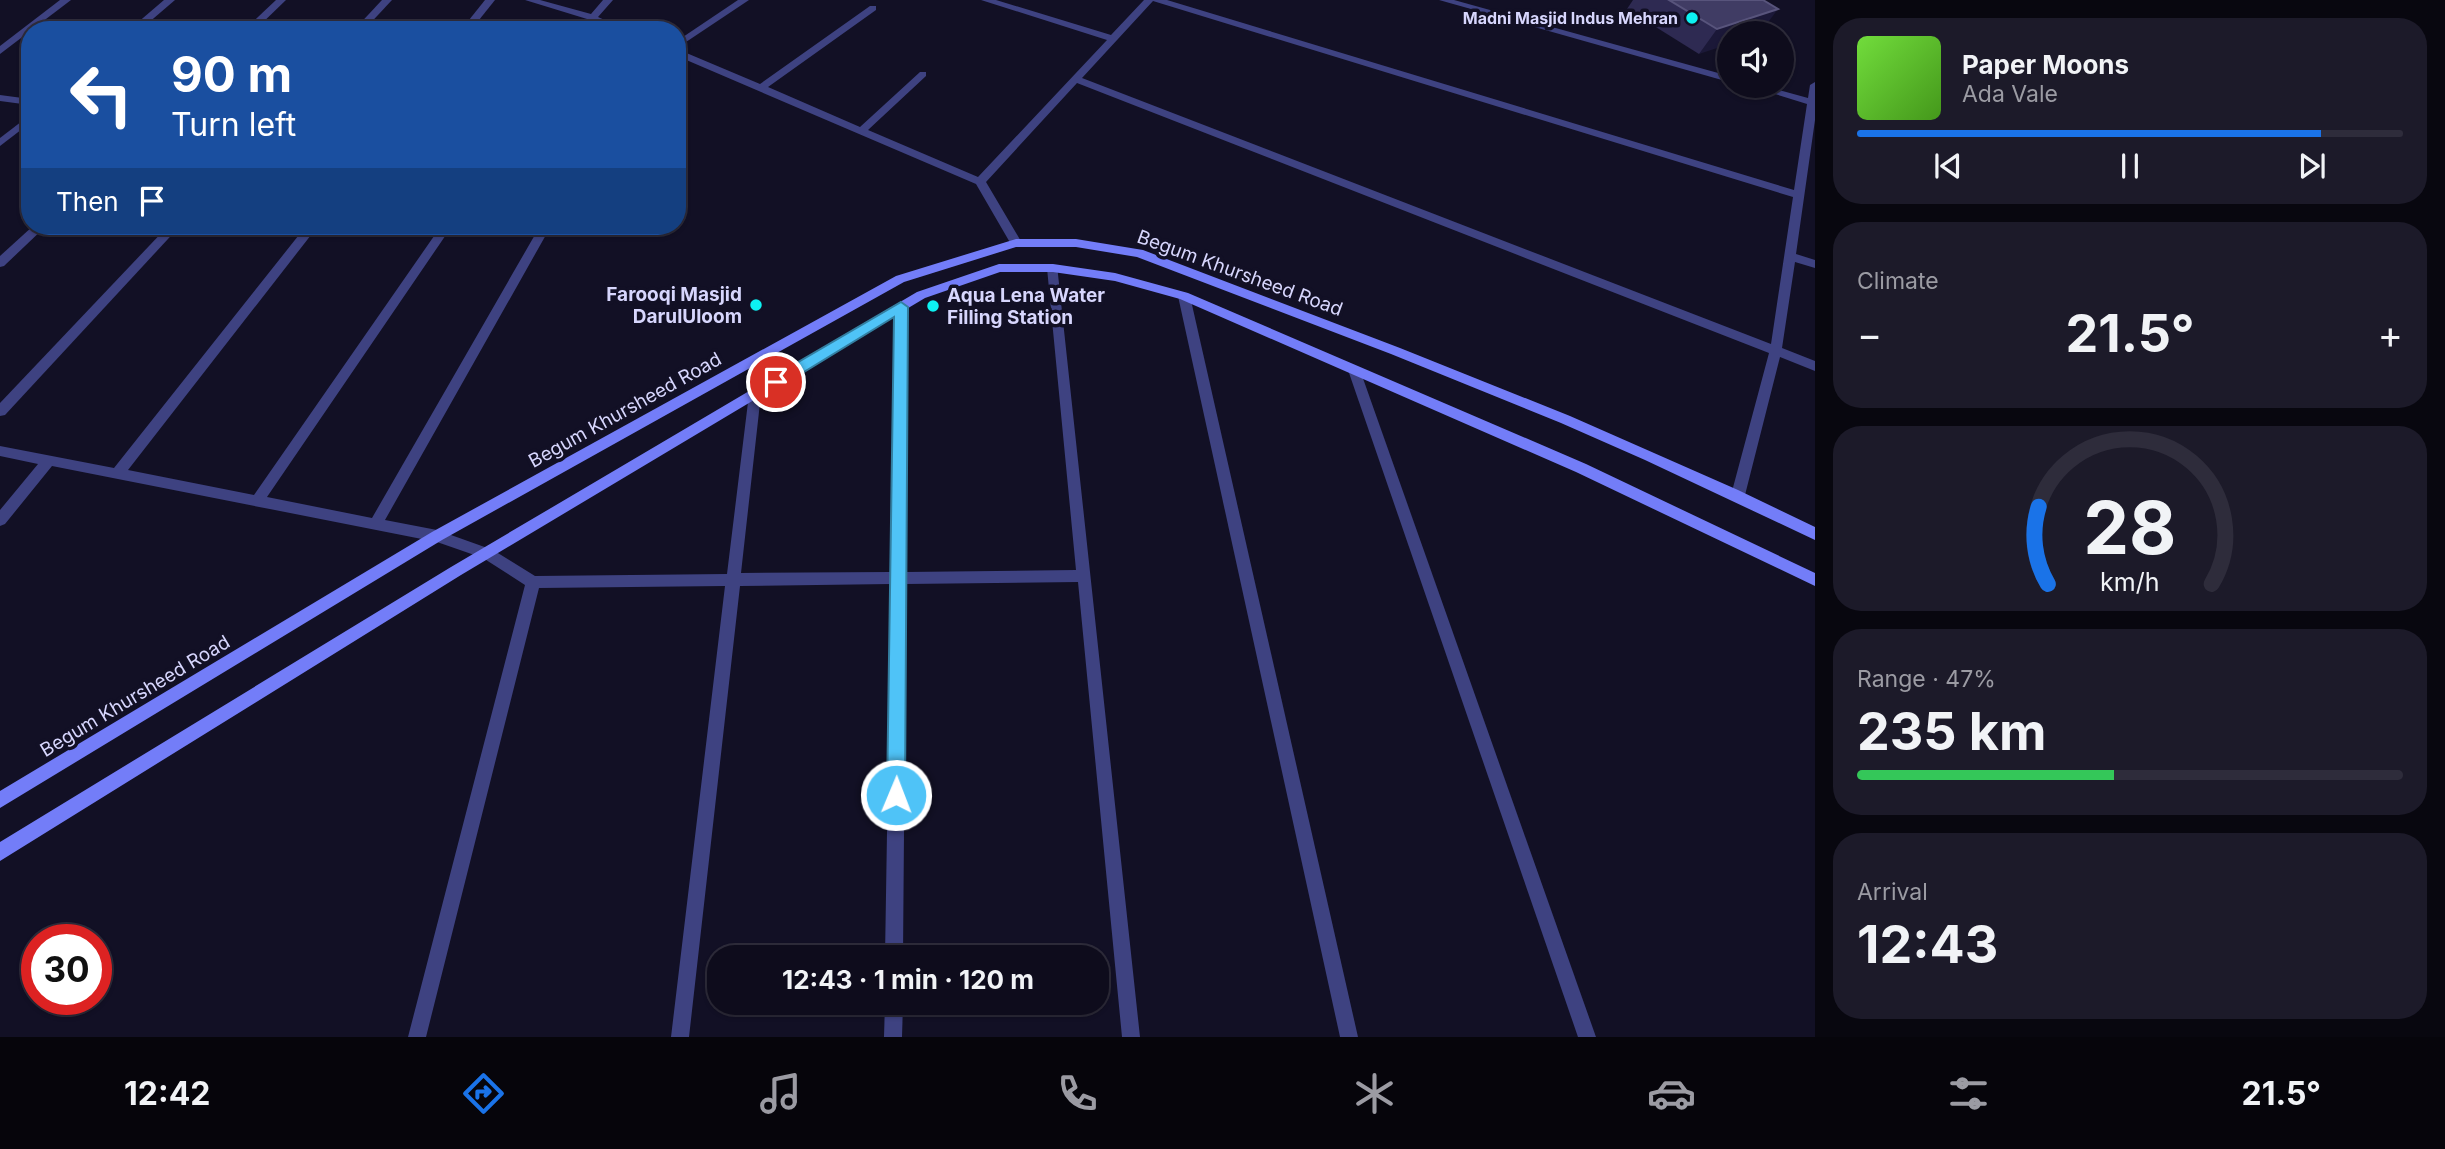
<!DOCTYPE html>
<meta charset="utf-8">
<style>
:root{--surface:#0e0c1c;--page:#1c1a29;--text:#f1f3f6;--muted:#9b9ba3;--line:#2e2c3b;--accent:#1a73e8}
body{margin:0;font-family:Inter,sans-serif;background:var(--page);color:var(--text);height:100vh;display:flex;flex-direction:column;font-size:26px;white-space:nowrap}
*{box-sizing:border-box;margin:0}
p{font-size:23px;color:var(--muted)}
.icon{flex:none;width:38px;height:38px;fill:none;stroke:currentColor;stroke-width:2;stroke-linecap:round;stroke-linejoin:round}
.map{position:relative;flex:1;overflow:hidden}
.panel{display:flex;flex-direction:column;gap:18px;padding:18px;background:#08070f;width:630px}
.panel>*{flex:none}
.hud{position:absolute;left:21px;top:21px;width:665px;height:214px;border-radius:28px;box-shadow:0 2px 5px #0004,0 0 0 2px var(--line);background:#1a4fa0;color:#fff;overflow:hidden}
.buttons{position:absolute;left:1717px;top:21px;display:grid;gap:14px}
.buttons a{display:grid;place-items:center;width:77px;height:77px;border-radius:50%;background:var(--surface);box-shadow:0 2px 5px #0004,0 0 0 2px var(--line);font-size:35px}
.speed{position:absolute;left:21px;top:924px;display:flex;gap:14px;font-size:35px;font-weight:700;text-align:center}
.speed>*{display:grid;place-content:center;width:91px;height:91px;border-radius:50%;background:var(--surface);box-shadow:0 2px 5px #0004,0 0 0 2px var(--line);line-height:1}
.speed .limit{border:10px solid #d22;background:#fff;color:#111}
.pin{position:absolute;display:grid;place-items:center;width:60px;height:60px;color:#fff;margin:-30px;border:4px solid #fff;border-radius:50%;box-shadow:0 2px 7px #0007}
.me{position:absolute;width:77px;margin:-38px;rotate:1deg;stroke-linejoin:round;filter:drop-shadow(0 0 5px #0008)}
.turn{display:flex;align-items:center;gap:24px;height:147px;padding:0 35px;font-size:32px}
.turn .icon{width:91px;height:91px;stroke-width:2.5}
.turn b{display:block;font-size:49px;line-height:60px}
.then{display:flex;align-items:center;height:66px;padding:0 35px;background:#0003;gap:14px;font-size:26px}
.big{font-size:52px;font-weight:700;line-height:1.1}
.panel .card{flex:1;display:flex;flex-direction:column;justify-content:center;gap:10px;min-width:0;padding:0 24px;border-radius:28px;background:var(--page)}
.panel .dial{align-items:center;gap:0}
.dial svg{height:182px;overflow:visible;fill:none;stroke:var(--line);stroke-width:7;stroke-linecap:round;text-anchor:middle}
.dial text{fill:var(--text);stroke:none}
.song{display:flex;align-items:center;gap:21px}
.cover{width:84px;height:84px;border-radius:10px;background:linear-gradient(135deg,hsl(100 70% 55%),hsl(100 70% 35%))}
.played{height:7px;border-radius:4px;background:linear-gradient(90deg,var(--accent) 85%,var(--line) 85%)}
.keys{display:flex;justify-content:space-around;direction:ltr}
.heat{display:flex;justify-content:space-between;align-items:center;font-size:38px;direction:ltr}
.charge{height:10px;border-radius:5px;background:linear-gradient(90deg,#34c759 47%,var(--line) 0)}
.trip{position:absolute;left:707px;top:945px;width:402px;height:70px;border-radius:28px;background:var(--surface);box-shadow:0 2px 5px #0004,0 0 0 2px var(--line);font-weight:700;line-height:70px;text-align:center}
.tab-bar{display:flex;height:112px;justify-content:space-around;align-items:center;background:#06050b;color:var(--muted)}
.tab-bar .icon{width:49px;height:49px}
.tab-bar .current{color:var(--accent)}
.tab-bar b{font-size:32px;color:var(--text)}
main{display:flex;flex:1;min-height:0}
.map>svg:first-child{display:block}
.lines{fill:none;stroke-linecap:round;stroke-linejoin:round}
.street{fill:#3e4281;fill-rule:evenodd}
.secondary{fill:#737df8;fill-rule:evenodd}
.wall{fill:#2e2a52}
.shaded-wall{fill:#1b1838}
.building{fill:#403c64;stroke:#58547c;stroke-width:2}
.route{fill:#4fc3f7;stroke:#337fa1;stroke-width:2}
.poi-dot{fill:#0df2f2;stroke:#121025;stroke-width:2.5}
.labels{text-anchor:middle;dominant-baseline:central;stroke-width:7;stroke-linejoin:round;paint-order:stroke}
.far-poi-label{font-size:16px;font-weight:bold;fill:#d7d6fd;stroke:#121025;text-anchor:end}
.street-label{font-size:19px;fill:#d7d6fd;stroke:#121025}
.poi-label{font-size:19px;font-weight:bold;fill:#d7d6fd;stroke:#121025;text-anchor:end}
</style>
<main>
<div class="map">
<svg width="1815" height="1037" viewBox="0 0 1815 1037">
<rect width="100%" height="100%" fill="#121025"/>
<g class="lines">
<g class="street">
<path d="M60,0H71L0,54V46Z"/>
<path d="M164,0H175L140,30H129Z"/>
<path d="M276,0H286L255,30H244Z"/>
<path d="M382,0H392L364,30H354Z"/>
<path d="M485,0H495L471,30H461Z"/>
<path d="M525,0H540L591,14L603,0H613L598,17L627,30H613L594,22L587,30H577L587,19Z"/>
<path d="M738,0H749L677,48V41Z"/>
<path d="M981,0H996L1111,35L1144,0H1167L1794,190L1807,104L1749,86H1764L1808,98L1810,85L1815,82V120L1796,254L1815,260V268L1795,262L1782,348L1815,361V371L1780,357L1745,495L1743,499H1733L1731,495L1769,353L1077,83L986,182L1022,243L1016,247L1012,246L976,184L677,56V49L760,84L870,6H876V10L768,87L860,127L920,72H926V76L868,130L978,177L1107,40ZM1153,1L1793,197L1771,344L1082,78Z"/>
<path d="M1439,0H1454L1729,76V82Z"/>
<path d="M0,95L30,99V105L0,101Z"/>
<path d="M30,115V123L0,146V138Z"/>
<path d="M33,226H46L4,266L0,267V256Z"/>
<path d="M168,226H180L5,415L0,416V403Z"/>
<path d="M306,226H318L128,470L254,495L441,226H452L267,497L372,518L540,226H551L385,520L437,530L493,550L535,576L727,574L749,394L755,389L761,394L741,573L891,572L896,307L902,303L908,307L906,572L1076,570L1047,268L1049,265H1057L1140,1037H1122L1078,582L906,584L903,957H885L891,584L740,586L689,1037H671L725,586L539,588L426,1037H408L525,585L483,558L437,542L52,466L5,524L0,526V510L38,464L0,456V446L114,468Z"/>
<path d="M1184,292L1190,296L1358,1037H1340L1178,296Z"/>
<path d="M1354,365L1360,370L1596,1037H1578L1348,370Z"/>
<path d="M885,1003H903L902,1037H884Z"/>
</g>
<g class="secondary">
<path d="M1016,239H1076L1143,250L1400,348L1570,416L1738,490L1815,527V540L1645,460L1561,423L1391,354L1137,257L1076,247H1016L904,282L442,540L0,808V791L432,532L896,276Z"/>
<path d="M999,264H1053L1115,273L1188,293L1586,464L1815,573V586L1576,472L1180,299L1115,281L1053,272H1000L925,298L461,575L0,861V842L451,567L917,292Z"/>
</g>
</g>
<path class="wall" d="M1633,0H1763L1699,54L1627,9Z"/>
<path class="shaded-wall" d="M1778,9L1760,33H1729V44L1699,54L1717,29Z"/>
<path class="building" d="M1669,0H1763L1778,9L1717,29Z"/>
<path class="route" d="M901,302L908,307L905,795L903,801L896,804L889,801L887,795L894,317L781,386H771L769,382L771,378Z"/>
<g class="poi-dot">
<circle cx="1692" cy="18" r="7"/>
<circle cx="756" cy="305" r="7"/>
<circle cx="933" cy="306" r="7"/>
</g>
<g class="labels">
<g class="far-poi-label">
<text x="1678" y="18">Madni Masjid Indus Mehran</text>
</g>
<g class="street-label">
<text transform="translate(1240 273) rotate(20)">Begum Khursheed Road</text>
<text transform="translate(625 410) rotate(-29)">Begum Khursheed Road</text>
<text transform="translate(135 696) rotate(-31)">Begum Khursheed Road</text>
</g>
<g class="poi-label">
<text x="742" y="294">Farooqi Masjid<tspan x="742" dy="22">DarulUloom</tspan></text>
<text x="947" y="295" text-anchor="start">Aqua Lena Water<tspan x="947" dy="22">Filling Station</tspan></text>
</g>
</g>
</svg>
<div class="buttons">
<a><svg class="icon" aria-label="sound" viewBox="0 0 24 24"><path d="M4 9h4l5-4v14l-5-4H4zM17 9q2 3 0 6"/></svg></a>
</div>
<div class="speed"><div class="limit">30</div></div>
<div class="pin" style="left:776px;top:382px;background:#d93025"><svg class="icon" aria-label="arrive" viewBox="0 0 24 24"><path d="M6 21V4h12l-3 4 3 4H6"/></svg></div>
<svg class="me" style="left:896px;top:795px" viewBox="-20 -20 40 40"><circle r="17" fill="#4fc3f7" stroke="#fff" stroke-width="3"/><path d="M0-11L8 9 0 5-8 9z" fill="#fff"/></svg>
<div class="trip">12:43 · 1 min · 120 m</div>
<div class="hud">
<div class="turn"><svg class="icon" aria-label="left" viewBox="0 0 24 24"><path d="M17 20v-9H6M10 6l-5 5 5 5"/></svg><div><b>90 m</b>Turn left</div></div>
<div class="then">Then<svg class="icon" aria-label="arrive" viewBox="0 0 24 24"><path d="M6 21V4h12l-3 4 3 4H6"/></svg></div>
</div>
</div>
<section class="panel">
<div class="card">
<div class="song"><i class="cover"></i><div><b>Paper Moons</b><p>Ada Vale</p></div></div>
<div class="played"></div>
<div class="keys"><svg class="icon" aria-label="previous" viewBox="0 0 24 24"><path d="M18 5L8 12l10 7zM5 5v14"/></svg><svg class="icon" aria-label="pause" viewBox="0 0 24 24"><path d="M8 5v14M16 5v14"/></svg><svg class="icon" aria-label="next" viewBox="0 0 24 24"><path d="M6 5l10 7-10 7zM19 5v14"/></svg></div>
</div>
<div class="card"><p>Climate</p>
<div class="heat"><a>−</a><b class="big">21.5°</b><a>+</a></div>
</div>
<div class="card dial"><svg viewBox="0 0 100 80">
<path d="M14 69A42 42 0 1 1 86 69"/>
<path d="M14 69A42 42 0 0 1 10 35" stroke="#1a73e8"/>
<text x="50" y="56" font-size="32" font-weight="700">28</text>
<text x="50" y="72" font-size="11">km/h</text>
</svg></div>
<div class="card"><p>Range · 47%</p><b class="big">235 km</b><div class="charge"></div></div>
<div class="card"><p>Arrival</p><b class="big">12:43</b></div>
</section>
</main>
<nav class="tab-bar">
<b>12:42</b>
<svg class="icon current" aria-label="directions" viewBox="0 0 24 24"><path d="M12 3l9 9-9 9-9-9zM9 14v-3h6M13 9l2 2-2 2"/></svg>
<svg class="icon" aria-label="music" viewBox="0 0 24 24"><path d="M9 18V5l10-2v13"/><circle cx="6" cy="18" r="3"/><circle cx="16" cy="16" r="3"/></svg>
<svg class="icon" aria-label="phone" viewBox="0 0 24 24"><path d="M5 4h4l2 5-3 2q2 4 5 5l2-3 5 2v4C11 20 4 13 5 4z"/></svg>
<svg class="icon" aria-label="climate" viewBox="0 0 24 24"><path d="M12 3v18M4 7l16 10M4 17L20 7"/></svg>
<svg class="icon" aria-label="car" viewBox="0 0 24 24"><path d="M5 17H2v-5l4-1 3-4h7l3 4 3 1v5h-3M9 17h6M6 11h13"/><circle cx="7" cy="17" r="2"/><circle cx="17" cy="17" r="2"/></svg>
<svg class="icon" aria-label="filters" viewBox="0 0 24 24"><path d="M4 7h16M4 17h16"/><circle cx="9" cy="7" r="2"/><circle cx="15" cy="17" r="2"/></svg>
<b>21.5°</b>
</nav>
